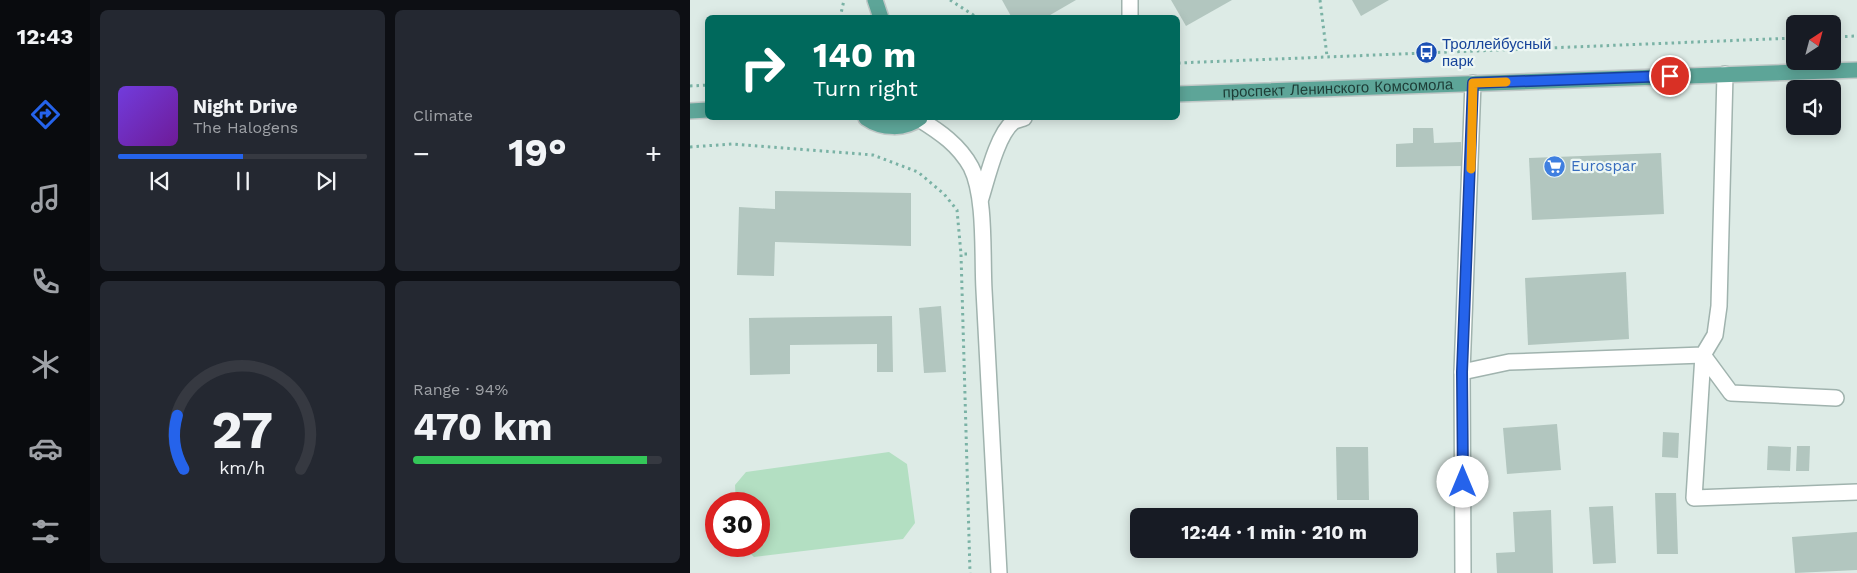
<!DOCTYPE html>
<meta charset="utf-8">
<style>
:root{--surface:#171b24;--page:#242831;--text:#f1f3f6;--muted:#9ea1a6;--line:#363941;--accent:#2563eb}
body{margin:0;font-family:"Work Sans",sans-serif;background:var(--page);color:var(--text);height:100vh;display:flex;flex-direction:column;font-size:19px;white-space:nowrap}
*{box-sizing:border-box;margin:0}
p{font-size:16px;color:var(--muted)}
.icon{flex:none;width:28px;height:28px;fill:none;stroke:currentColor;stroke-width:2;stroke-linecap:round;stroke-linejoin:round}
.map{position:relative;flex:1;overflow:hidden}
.sheet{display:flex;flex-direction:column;gap:10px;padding:10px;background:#0d0f14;width:600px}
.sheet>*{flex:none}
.hud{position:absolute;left:15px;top:15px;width:475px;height:105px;border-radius:8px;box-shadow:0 2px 12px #0003;background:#00695c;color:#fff;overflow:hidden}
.needle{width:32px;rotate:36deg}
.tools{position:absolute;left:1096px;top:15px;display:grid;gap:10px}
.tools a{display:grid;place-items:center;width:55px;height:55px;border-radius:8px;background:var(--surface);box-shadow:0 2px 12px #0003;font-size:25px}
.speed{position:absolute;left:15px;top:492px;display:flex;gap:10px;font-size:25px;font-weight:700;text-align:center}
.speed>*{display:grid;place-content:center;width:65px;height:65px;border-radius:50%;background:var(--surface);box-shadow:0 2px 12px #0003;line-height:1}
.speed .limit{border:8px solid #d22;background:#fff;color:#111}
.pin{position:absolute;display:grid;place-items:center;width:42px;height:42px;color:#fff;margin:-21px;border:2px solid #fff;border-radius:50%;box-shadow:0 1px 5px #0007}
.me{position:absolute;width:55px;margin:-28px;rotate:0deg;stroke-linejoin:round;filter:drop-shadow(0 0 4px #0008)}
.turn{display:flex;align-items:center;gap:18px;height:105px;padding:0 25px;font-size:22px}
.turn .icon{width:65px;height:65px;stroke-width:2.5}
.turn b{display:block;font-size:35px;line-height:42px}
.big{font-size:38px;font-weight:700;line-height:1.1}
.sheet .tile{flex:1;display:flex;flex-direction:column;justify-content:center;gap:8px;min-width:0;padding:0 18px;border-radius:8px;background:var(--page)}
.sheet .dial{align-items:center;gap:0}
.dial svg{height:130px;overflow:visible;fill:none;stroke:var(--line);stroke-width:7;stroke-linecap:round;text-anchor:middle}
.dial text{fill:var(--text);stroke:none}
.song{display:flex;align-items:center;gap:15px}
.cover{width:60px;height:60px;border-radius:8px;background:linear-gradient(135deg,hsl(260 70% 55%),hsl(280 70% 35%))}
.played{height:5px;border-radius:2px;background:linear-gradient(90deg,var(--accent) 50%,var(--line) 50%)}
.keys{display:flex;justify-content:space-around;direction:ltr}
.heat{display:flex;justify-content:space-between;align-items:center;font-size:28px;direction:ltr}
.charge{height:8px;border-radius:4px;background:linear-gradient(90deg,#34c759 94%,var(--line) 0)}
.sheet .tiles{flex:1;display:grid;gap:10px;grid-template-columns:repeat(2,1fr)}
.trip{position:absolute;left:440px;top:508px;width:288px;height:50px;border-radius:8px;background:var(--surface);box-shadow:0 2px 12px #0003;font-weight:700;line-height:50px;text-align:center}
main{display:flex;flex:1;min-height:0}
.menu{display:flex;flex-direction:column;width:90px;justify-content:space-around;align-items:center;background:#090b0e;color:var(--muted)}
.menu .icon{width:35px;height:35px}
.menu .on{color:var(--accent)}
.menu b{font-size:22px;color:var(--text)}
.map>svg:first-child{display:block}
.green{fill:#b3dfc2}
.building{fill:#b2c6bf}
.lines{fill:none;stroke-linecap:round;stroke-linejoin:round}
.minor-casing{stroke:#a0b3ae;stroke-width:18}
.major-casing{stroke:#c0c8c7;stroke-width:18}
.path{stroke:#7ab2a5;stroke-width:3;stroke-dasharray:2.5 4;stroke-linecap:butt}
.minor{stroke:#fff;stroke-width:15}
.major{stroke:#5da598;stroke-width:15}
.route-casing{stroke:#184099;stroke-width:12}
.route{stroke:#2563eb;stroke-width:9}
.slow{stroke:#f59e0b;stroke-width:9}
.labels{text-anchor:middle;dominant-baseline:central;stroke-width:4.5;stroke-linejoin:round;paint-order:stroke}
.transit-label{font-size:15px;fill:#164399;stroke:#edf7f3;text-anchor:start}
.street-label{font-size:15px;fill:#1d3c36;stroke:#edf7f3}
.shop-label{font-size:15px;fill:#366cbe;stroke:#edf7f3;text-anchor:start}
</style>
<main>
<nav class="menu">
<b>12:43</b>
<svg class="icon on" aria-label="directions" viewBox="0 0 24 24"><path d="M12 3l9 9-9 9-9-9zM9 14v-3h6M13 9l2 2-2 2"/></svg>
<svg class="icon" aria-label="music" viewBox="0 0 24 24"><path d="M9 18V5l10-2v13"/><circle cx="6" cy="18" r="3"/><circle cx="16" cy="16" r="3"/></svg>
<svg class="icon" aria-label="phone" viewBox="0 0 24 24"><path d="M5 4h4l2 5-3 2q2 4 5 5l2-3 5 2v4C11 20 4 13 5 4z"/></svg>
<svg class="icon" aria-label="climate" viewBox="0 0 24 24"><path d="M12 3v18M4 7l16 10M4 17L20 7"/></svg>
<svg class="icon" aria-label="car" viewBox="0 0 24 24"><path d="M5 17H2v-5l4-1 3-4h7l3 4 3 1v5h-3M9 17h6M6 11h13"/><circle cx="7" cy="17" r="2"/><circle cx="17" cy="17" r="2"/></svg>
<svg class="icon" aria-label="filters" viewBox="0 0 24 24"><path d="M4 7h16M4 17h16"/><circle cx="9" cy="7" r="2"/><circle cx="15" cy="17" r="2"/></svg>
</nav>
<section class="sheet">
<div class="tiles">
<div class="tile">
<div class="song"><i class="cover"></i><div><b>Night Drive</b><p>The Halogens</p></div></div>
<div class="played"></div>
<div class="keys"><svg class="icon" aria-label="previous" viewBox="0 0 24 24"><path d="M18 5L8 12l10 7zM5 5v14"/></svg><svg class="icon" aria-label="pause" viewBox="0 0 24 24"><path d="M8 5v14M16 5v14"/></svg><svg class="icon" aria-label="next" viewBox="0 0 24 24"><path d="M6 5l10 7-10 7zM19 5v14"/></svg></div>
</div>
<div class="tile"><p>Climate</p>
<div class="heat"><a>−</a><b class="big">19°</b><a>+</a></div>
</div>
<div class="tile dial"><svg viewBox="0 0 100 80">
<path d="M14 69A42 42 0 1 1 86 69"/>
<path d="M14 69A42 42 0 0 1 10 36" stroke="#2563eb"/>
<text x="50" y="56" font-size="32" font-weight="700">27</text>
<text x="50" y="72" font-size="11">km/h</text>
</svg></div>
<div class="tile"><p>Range · 94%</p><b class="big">470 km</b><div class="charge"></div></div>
</div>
</section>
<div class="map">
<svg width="1167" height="573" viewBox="0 0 1167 573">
<rect width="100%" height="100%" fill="#ddebe6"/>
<path class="green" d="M199,452L217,464L225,523L213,539L64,557L52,546H69V504H46L45,485L56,472Z"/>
<g class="building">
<path d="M312,0H386L355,18H322Z"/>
<path d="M481,0H542L496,26Z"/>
<path d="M662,0H699L671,16Z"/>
<path d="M723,128H743L744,143L771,142V166L706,167V144L723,143Z"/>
<path d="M971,153L974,214L842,220L839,158Z"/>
<path d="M85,191L221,193V246L85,242L84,276L47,275L49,207L85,209Z"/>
<path d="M936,272L939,339L838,345L835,278Z"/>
<path d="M251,306L256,372L234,373L229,308Z"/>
<path d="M202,316L203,372H187V344L100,345V374L60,375L59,318Z"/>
<path d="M867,424L871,470L817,474L813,428Z"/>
<path d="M973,432L989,433L988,458L972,457Z"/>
<path d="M1078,446L1101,447L1100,471L1077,470Z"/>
<path d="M1107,446H1120L1119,471H1106Z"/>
<path d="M646,447H678L679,500H647Z"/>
<path d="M965,493H986L988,554H967Z"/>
<path d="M923,506L926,563L903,564L899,507Z"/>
<path d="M861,510L863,573H807L806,553L825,552L823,512Z"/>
<path d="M1167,532V570L1105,573L1102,537Z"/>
</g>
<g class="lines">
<defs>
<g id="minor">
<path d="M440,18V0"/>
<path d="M229,119C250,132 269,145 281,167C296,197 292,255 294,290C299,384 304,479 309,573"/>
<path d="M291,198C297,179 307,135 323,122C326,120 331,119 334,118"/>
<path d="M772,372L819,362L1013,355L1025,335L1029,306L1035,74"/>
<path d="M1146,398L1041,393L1013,355L1004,498L1167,492"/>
<path d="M773,573L772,372L783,83"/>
</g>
<g id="major">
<path d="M185,0L191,18"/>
<path id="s1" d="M488,94L1167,70"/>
<path d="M0,111L18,110"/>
<path d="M176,118C192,129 215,130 230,118"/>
</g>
</defs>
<use href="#minor" class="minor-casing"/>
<use href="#major" class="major-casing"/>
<g class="path">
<path d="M260,0L288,18"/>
<path d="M630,0L637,56"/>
<path d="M150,18L154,0"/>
<path d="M1142,37L1167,36"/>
<path d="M488,63L1105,38"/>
<path d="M0,86L18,85"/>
<path d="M0,147L42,144L183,155L228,172L254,194L267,210L271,254"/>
<path d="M277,254H271L280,573"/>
</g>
<use href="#minor" class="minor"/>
<use href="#major" class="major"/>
</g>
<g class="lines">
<defs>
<path id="route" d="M773,482L772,372L783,83L980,76"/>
</defs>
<use href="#route" class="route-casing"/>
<use href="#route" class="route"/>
<path class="slow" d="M781,169L783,83L816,82"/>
</g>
<defs>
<symbol id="bus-disc" viewBox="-11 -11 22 22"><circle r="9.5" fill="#1a4fb4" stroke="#edf7f3"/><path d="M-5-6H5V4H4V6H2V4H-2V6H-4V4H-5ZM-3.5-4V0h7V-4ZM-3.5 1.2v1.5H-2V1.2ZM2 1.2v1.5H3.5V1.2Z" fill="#fff"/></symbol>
<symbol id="supermarket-disc" viewBox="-11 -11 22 22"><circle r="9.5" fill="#3f7fe0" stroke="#edf7f3"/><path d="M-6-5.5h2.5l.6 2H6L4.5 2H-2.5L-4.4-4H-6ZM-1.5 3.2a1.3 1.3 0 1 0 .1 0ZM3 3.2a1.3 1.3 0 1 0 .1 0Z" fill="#fff"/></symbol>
</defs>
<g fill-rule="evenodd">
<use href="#bus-disc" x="724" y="40" width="25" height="25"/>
<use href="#supermarket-disc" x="852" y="154" width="25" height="25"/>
</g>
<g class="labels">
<g class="transit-label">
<text x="752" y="44">Троллейбусный<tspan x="752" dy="17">парк</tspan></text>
</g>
<g class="street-label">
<text stroke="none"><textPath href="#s1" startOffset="160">проспект Ленинского Комсомола</textPath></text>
</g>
<g class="shop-label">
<text x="881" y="166">Eurospar</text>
</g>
</g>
</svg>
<div class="tools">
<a><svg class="needle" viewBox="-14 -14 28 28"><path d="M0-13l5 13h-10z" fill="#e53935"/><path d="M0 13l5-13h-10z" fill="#9ea1a6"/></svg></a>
<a><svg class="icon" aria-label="sound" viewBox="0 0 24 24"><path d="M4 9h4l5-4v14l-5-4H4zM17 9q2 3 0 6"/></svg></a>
</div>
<div class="speed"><div class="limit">30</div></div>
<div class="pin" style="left:980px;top:76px;background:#d93025"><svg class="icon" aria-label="arrive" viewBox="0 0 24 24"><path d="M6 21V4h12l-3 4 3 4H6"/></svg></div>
<svg class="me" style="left:773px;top:482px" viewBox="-20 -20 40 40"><circle r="19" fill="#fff"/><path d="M0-13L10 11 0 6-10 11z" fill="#2563eb"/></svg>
<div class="trip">12:44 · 1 min · 210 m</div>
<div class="hud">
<div class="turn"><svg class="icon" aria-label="right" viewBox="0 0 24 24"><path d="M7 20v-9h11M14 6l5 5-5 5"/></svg><div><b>140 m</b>Turn right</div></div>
</div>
</div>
</main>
